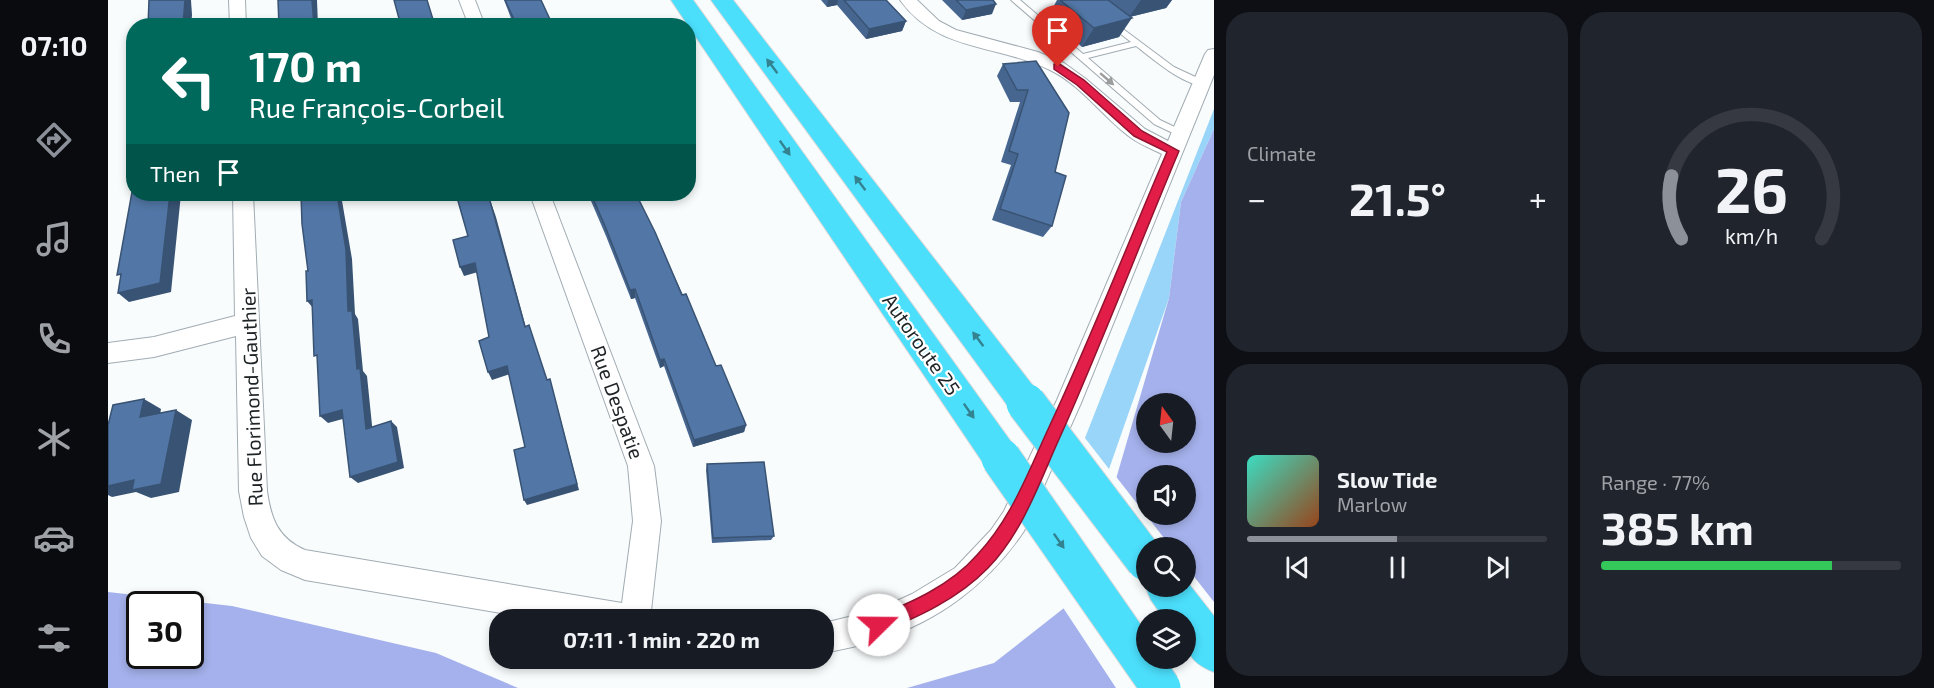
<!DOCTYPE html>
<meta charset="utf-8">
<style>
:root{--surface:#171b24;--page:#20242c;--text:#f1f3f6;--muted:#9ea1a6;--line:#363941;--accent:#8c9099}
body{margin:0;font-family:"Exo 2",sans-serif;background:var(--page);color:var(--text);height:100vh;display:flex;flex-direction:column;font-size:22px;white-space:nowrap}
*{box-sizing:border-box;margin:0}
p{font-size:20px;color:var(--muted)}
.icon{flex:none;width:33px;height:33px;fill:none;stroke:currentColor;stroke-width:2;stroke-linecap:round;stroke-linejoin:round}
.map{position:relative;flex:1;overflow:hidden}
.panel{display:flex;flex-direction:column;gap:12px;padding:12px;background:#0d0f14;width:720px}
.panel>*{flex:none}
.banner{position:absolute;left:18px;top:18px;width:570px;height:183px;border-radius:24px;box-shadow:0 3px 9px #0003;background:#00695c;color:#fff;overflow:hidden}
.needle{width:39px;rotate:345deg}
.controls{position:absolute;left:1028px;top:393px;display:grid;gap:12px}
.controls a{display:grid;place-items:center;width:60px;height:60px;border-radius:50%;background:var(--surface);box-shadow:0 3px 9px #0003;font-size:30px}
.speed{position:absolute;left:18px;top:591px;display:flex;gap:12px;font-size:30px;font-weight:700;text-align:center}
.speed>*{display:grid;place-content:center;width:78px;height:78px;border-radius:50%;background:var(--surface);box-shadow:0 3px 9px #0003;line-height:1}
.speed .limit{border:3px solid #111;border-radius:9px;background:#fff;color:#111}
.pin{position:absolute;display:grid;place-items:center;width:51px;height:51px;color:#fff;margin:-62px -26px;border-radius:50% 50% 50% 0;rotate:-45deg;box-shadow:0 0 6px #0007}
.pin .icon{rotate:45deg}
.me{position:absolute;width:66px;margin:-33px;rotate:68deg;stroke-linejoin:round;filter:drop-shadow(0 0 4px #0008)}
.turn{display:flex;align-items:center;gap:21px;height:126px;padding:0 24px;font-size:27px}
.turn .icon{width:78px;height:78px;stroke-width:2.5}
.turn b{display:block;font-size:42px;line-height:51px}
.then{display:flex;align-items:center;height:57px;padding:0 24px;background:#0003;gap:12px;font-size:22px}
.big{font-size:45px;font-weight:700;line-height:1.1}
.panel .widget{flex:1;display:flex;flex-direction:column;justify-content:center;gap:9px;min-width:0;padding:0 21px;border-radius:24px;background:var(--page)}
.panel .dial{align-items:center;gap:0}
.dial svg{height:156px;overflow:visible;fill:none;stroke:var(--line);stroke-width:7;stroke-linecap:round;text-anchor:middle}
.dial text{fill:var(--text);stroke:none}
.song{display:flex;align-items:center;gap:18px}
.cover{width:72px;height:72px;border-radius:9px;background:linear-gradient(135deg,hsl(170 70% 55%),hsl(20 70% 35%))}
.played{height:6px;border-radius:3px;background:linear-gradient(90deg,var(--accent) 50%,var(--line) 50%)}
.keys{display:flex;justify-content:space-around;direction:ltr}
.heat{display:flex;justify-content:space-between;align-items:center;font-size:33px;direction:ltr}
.charge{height:9px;border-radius:4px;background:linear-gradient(90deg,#34c759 77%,var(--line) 0)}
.panel .tiles{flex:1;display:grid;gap:12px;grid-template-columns:repeat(2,1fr)}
.trip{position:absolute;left:381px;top:609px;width:345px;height:60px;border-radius:24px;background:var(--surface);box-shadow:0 3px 9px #0003;font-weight:700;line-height:60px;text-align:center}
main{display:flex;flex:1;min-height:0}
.tab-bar{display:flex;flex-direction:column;width:108px;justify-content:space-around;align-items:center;background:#090b0e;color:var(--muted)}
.tab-bar .icon{width:42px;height:42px}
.tab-bar .current{color:var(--accent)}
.tab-bar b{font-size:27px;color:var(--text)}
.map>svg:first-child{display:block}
.green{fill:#98d5f8}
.water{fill:#a5b1ec;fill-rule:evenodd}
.pier{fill:#f9fcfd;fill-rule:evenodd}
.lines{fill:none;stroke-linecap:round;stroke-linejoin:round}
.lane-casing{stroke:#a1acb3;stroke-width:2}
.street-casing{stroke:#a1acb3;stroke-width:2}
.highway-casing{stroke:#d6d7d8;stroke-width:2}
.lane{fill:#fff;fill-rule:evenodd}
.street{fill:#fff;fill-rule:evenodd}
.highway{fill:#4bdffc;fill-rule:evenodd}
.highway-bridge-far1-casing{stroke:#d6d7d8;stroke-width:33;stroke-linecap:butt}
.highway-bridge-casing{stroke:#d6d7d8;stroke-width:41;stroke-linecap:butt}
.highway-bridge-far1{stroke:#4bdffc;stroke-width:31}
.highway-bridge{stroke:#4bdffc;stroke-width:39}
.wall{fill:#47668f}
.shaded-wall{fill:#395374}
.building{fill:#5277a6;stroke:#395374;stroke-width:1.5}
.oneway{fill:#348190}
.oneway2{fill:#9a9c9d}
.route{fill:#e11d48;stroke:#92132f;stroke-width:1.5}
.labels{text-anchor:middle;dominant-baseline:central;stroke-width:4.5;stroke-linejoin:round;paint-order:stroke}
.street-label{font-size:20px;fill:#1e2325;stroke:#fff}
</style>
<main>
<nav class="tab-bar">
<b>07:10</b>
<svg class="icon current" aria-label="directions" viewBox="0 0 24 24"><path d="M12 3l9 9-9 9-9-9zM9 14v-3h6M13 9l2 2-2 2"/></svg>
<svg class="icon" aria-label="music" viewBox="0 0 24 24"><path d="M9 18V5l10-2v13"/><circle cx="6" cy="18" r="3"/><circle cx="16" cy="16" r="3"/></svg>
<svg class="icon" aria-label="phone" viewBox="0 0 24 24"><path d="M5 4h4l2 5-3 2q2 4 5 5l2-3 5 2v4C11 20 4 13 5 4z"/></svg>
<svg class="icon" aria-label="climate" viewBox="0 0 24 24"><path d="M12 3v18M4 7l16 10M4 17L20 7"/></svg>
<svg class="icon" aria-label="car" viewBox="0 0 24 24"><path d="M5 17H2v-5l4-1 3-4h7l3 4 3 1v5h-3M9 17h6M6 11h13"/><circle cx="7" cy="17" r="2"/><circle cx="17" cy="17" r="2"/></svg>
<svg class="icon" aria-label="filters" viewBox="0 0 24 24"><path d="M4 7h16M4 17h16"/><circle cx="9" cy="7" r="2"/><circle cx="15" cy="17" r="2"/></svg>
</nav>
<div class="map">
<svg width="1106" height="688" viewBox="0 0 1106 688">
<rect width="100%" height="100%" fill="#f9fcfd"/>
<path class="green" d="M1106,109V129L1073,202L1061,298L1001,469L977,438Z"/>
<g class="water">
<path d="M1106,129V688H799L886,663L970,597L998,513L1061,298L1073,202ZM1038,404H1077V442H1038ZM1038,476H1077V514H1038ZM1038,548H1077V586H1038ZM1038,620H1077V658H1038Z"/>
<path d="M0,592L124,606L328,653L410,688H0ZM32,604H82V656H32Z"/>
</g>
<path class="pier" d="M1006,474L1063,547L1038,548V586H1077V565L1106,602V688H1008L954,606L968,595ZM1038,620H1077V658H1038Z"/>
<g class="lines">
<defs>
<path id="lane" d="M903,0H912L975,54L1023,42L1000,24V20H1003L1066,67L1096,81V85C1077,87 1044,58 1028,46L980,58L1052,120L1075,131V135H1069L1046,124Z"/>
<g id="street">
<path d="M121,0H137L138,26H122Z"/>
<path d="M351,0H367L377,26H361Z"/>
<path d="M792,0H809L831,21L848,30L930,52L956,63L978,79L1037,129L1060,141L1097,54L1100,50L1106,49V75L973,403L916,531C882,582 830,622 770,640C753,646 734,649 716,653V623L769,610L804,594L847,568L883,530L896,511L949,400L1054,154C1044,149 1031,144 1022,137C995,117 973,85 942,70C889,44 829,52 792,0Z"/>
<path d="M125,194H145L159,491C163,519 170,538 197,550L514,603L525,521L520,466L422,194H442L546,466L553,521L542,620H434L197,580L173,570L154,556L143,538L136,517L131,491L128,336L46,357L0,363V343L46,337L127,316Z"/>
</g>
<g id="highway">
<path d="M563,0H585L906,446L911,458L906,470L893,475L880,470Z"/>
<path d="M603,0H625L929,391L934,402L929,413L917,418L905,413Z"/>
<path d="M1077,579L1106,616V672C1078,661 1077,648 1077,620H1057L1043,600L1037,586L1038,583V586H1077Z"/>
</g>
</defs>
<use href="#lane" class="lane-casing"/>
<use href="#street" class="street-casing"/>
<use href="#highway" class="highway-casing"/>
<use href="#lane" class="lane"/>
<use href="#street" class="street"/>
<use href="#highway" class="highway"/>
<defs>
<path id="highway-bridge-far1" d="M917,402L919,404"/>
<g id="highway-bridge">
<path d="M918,403L1038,561"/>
<path d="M893,458L1053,688"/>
</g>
</defs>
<use href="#highway-bridge-far1" class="highway-bridge-far1-casing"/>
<use href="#highway-bridge" class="highway-bridge-casing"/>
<use href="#highway-bridge-far1" class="highway-bridge-far1"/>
<use href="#highway-bridge" class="highway-bridge"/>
</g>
<g class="wall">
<path d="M396,0H433L445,26H406Z"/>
<path d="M713,0H778L798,21L794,31L758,39L729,5L719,7Z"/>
<path d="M834,0H885L884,14L854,20Z"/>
<path d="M949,0H1064L1058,8L1022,17L1011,37L974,47L940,17Z"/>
<path d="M928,61L947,172L944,226L935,237L884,220L903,165L893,162L912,102H902L889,76L895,64Z"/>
<path d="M480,194H528L608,366L638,425L636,432L585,447L556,366L552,368L527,298L523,299L498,236Z"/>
<path d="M599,464L666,536L663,540L604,543L598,470Z"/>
</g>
<g class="shaded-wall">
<path d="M77,0H83L84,15L83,26H75Z"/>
<path d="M204,0H209L210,26H206Z"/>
<path d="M720,0H730L729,5L719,7Z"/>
<path d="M1033,0H1064L1058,8L1021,17Z"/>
<path d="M888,4L884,14L854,20L858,10Z"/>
<path d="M1024,18L1011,37L974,47L986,28Z"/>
<path d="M798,21L794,31L758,39L761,29Z"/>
<path d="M62,194H73L63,292L21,302L10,293Z"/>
<path d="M229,194H233V195L244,259L247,314L250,319L255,371L259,376L265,435L258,429L249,369L240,311Z"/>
<path d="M380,194L388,217L420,335L417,327Z"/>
<path d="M367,263L370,272L356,276L352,267Z"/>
<path d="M527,289V298L523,299L522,290Z"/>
<path d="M204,300L206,309L199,301Z"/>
<path d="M556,359V366L552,368V360Z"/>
<path d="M399,366L402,374L384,380L380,372Z"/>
<path d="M442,379L471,490L419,505L416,500Z"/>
<path d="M36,399L53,409L50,427L32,417Z"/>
<path d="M68,410L84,420L71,492L43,498L28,492L4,497L0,495V486Z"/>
<path d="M234,410L242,417L220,423L212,416Z"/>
<path d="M283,421L289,427L296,468L250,483L242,477Z"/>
<path d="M638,425L636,432L585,447L586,440Z"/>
</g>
<g class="building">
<path d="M41,0H77L75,26H40Z"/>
<path d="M170,0H204L206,26H171Z"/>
<path d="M286,0H319L327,26H293Z"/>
<path d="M397,0H433L445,26H409Z"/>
<path d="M736,0H778L798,21L761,29Z"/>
<path d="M848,0H885L888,4L858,10Z"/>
<path d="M952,0H1000L1024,18L986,28Z"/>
<path d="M928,61L961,113L947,172L958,176L944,226L892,209L910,154L901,151L920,90H909L895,64Z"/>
<path d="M26,150V161H23Z"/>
<path d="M26,181V194H62L52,283L10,293L13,274L9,275Z"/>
<path d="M193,194H229L238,250L240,311H244L249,369L252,368L258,429L283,421L290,462L242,477L234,410L212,416L209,355L206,356L204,300L199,301L198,271H200L194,224Z"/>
<path d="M348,194H380L417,327L421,325L439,380L442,379L469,484L416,500L406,450L417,447L399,366L380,372L371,341L381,337L367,263L352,267L345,240L360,236Z"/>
<path d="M483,194H528L547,232L574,295L578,294L608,366L613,365L638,425L586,440L556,359L552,360L527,289L522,290L497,226Z"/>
<path d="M36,399L32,417L68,410L53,484L24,490L26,480L0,486V425L5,405Z"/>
<path d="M656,462L666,536L605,538L599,464Z"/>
</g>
<defs><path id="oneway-solid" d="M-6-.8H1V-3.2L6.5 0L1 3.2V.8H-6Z" transform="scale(1.5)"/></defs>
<g class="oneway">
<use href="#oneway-solid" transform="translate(664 66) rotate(-127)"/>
<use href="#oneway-solid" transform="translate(677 148) rotate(55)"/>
<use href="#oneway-solid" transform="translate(752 183) rotate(-127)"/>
<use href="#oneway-solid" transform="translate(870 339) rotate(-127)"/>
<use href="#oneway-solid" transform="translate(861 411) rotate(55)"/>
<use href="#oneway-solid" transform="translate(951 541) rotate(55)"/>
</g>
<use class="oneway2" href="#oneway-solid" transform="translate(999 79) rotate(41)"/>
<path class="route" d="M950,63L976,80L1034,131L1071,151C1031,246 994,343 952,437C931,483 915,532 880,568C850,599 810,617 771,633L765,631L762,625L765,618C802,603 842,586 869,555C904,518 921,470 942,425C984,335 1020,243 1059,152L1026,136L969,85L946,69V64Z"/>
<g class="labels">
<g class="street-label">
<text transform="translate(814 344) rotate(55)">Autoroute 25</text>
<text transform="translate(143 397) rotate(-92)">Rue Florimond-Gauthier</text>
<text transform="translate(510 402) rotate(70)">Rue Despatie</text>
</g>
</g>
</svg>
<div class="controls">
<a><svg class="needle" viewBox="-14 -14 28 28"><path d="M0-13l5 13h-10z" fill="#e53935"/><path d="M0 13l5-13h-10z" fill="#9ea1a6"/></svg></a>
<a><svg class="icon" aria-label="sound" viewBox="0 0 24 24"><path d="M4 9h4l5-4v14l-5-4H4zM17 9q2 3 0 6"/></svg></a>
<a><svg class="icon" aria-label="search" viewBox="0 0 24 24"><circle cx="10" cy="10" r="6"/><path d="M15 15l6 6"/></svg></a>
<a><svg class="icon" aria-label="layers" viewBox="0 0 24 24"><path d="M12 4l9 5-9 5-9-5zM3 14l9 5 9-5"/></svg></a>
</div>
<div class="speed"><div class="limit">30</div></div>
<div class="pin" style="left:950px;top:67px;background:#d93025"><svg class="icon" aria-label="arrive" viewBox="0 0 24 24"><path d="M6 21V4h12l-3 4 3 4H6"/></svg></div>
<svg class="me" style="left:771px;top:625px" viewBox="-20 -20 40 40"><circle r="19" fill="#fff"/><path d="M0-13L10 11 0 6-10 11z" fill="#e11d48"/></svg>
<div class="trip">07:11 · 1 min · 220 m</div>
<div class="banner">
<div class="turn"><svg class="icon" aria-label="left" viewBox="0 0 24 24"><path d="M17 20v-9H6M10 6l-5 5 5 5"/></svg><div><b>170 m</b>Rue François-Corbeil</div></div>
<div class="then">Then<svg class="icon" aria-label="arrive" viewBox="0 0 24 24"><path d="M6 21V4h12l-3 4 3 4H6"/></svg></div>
</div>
</div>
<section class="panel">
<div class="tiles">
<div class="widget"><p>Climate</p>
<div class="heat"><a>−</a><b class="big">21.5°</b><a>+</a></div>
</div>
<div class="widget dial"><svg viewBox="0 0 100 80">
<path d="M14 69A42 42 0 1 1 86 69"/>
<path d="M14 69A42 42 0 0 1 9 37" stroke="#8c9099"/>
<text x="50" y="56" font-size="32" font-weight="700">26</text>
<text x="50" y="72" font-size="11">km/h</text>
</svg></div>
<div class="widget">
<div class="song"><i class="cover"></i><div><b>Slow Tide</b><p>Marlow</p></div></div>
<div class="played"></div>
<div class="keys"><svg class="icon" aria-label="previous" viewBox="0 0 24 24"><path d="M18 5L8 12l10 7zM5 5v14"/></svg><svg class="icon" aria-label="pause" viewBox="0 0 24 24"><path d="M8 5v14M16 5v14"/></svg><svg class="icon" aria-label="next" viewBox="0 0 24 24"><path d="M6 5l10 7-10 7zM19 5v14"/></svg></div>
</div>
<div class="widget"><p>Range · 77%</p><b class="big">385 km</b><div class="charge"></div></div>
</div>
</section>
</main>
